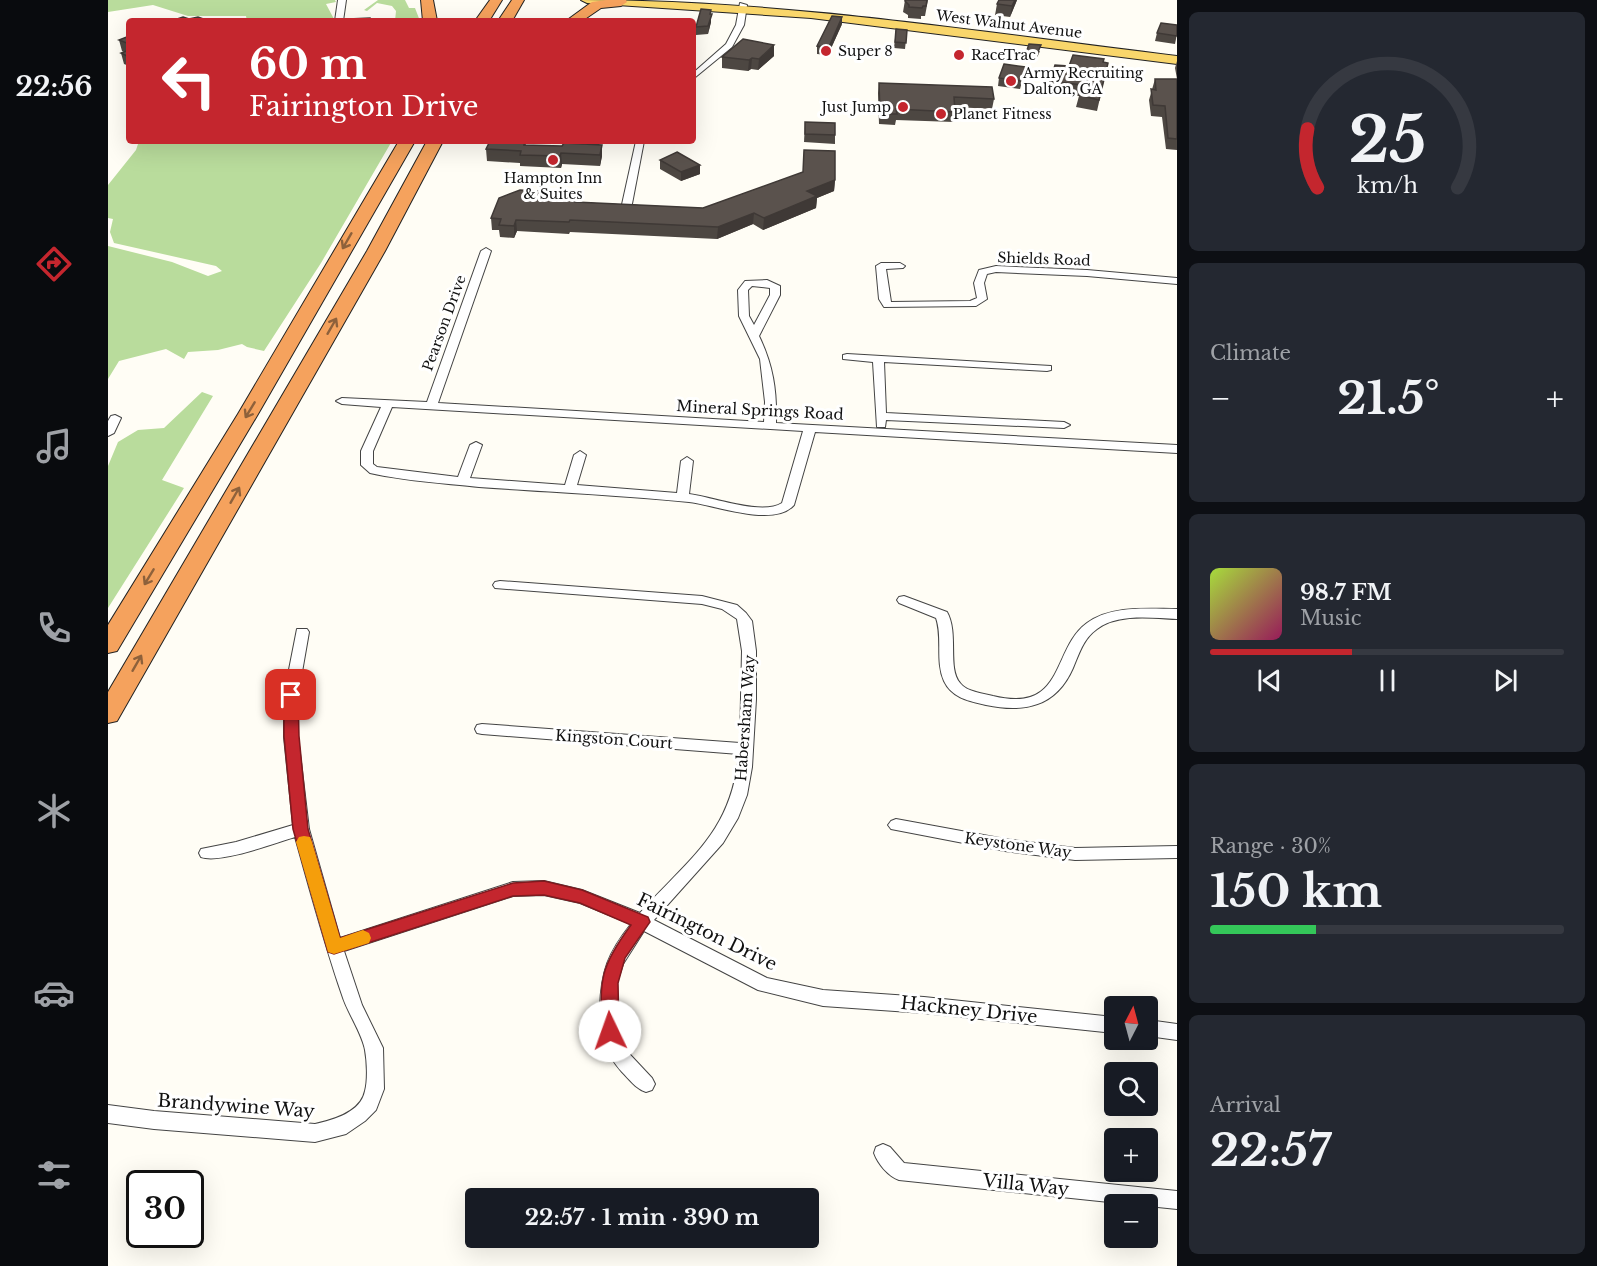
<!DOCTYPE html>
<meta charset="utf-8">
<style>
:root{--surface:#171b24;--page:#242831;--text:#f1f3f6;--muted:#9ea1a6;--line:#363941;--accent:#c4262e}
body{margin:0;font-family:"Libre Baskerville",serif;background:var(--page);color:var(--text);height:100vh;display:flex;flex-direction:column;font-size:22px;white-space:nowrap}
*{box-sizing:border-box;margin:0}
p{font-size:20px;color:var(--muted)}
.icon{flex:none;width:33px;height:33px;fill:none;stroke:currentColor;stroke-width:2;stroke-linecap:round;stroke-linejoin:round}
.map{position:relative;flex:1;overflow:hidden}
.panel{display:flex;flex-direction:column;gap:12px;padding:12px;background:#0d0f14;width:420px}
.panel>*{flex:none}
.banner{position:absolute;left:18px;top:18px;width:570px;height:126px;border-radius:6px;box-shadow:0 6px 24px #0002;background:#c4262e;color:#fff;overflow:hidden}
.needle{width:39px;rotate:6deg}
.buttons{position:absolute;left:996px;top:996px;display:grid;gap:12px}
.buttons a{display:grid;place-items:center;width:54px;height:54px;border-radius:6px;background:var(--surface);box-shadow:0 6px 24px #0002;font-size:30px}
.speed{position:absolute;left:18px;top:1170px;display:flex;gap:12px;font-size:30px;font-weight:700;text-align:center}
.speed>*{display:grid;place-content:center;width:78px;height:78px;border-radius:50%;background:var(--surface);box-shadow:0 6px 24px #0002;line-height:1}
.speed .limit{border:3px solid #111;border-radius:9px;background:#fff;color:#111}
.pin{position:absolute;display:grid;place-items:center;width:51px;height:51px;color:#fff;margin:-26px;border-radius:12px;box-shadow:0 3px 9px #0006}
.me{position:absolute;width:66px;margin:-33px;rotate:357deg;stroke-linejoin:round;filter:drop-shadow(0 0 4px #0008)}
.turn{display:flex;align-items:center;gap:21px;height:126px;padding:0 24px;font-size:27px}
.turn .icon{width:78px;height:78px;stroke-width:2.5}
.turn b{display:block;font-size:42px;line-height:51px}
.big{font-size:45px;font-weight:800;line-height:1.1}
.panel .widget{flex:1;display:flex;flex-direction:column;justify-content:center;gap:9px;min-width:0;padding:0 21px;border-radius:9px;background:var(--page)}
.panel .dial{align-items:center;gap:0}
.dial svg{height:156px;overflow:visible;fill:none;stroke:var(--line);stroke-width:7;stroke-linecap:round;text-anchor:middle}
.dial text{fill:var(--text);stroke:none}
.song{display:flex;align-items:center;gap:18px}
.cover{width:72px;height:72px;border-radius:9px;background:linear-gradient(135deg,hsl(80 70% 55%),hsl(330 70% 35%))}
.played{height:6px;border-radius:3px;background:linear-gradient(90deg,var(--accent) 40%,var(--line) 40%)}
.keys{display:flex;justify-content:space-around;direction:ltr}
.heat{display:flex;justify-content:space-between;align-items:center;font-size:33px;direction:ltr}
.charge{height:9px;border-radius:4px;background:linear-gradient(90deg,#34c759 30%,var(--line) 0)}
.trip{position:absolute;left:357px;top:1188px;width:354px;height:60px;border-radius:6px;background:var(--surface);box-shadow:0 6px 24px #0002;font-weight:800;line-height:60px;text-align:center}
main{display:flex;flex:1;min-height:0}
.menu{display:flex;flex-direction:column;width:108px;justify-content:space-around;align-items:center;background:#090b0e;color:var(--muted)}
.menu .icon{width:42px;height:42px}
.menu .selected{color:var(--accent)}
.menu b{font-size:27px;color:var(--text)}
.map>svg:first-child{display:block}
.forest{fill:#b9dc9c}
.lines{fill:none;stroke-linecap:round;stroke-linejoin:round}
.minor-casing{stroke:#444;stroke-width:2}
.primary-casing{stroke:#222;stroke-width:2}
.motorway-casing{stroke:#222;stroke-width:2}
.minor{fill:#fff;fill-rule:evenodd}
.primary{fill:#f9d66b;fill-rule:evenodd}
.motorway{fill:#f5a25d;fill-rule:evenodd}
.wall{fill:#4d4742}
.shaded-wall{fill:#3f3936}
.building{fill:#5a524d;stroke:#3f3936;stroke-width:1.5}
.oneway{stroke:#8e613b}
.route{fill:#c4262e;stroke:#7f191e;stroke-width:1.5}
.slow{fill:#f59e0b}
.poi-dot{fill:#c4262e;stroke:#fff;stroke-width:2}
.labels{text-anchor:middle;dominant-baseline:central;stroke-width:6;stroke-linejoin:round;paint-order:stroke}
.far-street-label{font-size:14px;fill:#111;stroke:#fff}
.far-poi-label{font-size:14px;fill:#111;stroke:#fff;text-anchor:start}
.street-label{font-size:15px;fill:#111;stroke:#fff}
.near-street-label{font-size:18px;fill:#111;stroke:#fff}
</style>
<main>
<nav class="menu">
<b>22:56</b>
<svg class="icon selected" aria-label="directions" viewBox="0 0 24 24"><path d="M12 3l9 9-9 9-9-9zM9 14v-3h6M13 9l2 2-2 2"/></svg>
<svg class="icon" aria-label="music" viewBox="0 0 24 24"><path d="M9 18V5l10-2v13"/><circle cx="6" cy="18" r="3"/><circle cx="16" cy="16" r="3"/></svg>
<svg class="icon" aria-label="phone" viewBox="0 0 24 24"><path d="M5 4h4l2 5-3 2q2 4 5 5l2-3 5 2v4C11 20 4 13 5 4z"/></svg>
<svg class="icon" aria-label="climate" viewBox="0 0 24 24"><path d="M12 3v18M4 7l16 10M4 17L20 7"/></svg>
<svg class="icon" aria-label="car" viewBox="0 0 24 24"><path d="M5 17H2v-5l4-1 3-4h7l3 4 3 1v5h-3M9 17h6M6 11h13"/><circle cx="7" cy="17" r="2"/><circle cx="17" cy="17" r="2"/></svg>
<svg class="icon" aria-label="filters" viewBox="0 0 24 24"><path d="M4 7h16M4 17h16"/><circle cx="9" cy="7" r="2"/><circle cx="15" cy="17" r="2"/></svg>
</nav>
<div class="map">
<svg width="1069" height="1266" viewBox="0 0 1069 1266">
<rect width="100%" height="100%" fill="#fffdf5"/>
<g class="forest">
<path d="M0,0H227L228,2L218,4L227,21H139L138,16H80L45,5L0,12Z"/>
<path d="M270,0H297L301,8H307L312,21H287L288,11L284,6L269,3L259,11L256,10Z"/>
<path d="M31,141H227L238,143L244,141H284L213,263L156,351L139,347L134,344L110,350L80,352L76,359L58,349L11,361L0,379V246L64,262L100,276L114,271L108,266L6,243L2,232L5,219L0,218V185L28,150Z"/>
<path d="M94,392L105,396L54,480L76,488L0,608V466L10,442L30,430L56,428Z"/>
</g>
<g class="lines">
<defs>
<g id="minor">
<path d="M230,0H238L235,21H227Z"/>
<path d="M632,3L639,5L636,25L624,47L585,79V73L618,44L628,25Z"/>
<path d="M528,141H536L523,209L518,212L513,209Z"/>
<path d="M378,248L383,251L330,403L656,422L657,402L652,359L631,316L630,290L637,281L659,280L672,286V295L651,336C665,365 669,390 668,423L1069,445V453L707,432L686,505C666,528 607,505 581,502C511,495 441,492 371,487C335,483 297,481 262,473L253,465V451L273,407L234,404L228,401L234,398L319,402L373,251ZM644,286L662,288V295L646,325L641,316L640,290ZM284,407L695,431L674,503C654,516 605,497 581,494L585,461L579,457L573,461L569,493L469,485L478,455L472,451L466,455L457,485L362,478L374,445L368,442L362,445L350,477L269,467L265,464V451Z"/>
<path d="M792,263L797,266L795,268L778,269L783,302L862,301L869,298L866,283L871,270L888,266L979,270L1069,278V284L979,276L888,272L879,274L876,283L879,299L868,306L776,307L771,299L768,266L773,263Z"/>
<path d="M739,354L943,366V370L939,371L776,362L778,413L956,422L962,425L956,428L778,420L777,427H769L765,362L735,359V355Z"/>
<path d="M7,415L13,418L6,433L0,436V421L3,416Z"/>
<path d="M392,581L594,596L629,605L638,613L644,621L648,651V699L644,767L639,795L630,818L615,843L546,920L659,978L715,990L816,997L1006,1017V1033L816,1013L715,1006L650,990L536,931L515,964L509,983L510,1026L514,1046L544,1078L547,1084L544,1090L538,1092C528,1089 521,1079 514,1072C496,1052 492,1034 492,1008C493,971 500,953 523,924L472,903L436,895L405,896L236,951L254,1005L275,1048L276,1089L268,1110L257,1121L238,1134L207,1142L46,1129L0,1123V1105L46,1111L207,1124C226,1120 253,1112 257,1091C260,1080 259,1061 257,1050C254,1033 239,1012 234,995C216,943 202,890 187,837C167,843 112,864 93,857L91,853L93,849L128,842L185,825L176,737V695L189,629H199L201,632L190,695V737L201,829L232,938L405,882L436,881L474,890L532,913C581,858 623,834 631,754L374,734L369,733L367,729L369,725L374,724L632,743L634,651L629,619L614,609L594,604L387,588L385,585L387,582Z"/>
<path d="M796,596L839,612C851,633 839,668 852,683C859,692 874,693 885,696C958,714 943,649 979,623C1004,605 1040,609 1069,609V619C1044,618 1010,613 989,629C975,639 971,654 965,668C948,707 916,713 878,705C861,701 844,698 836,681C827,661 835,638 828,618L791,603L789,600L791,597Z"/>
<path d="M788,819L897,839L967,848L1069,846V858L967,860L897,851L783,829L780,825L783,821Z"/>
<path d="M1040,1020L1069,1024V1040L1040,1036Z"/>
<path d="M775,1144L782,1147L796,1163L1069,1191V1209L1040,1206V1204H1020L791,1180C780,1176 770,1164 766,1153L768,1147Z"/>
</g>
<path id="primary" d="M473,0C673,0 871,32 1069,56V64L703,18L479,3Z"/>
<g id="motorway">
<path d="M313,0H325L329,21H315Z"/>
<path d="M382,0H394L381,21H367Z"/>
<path d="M404,0H416L404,21H390Z"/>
<path d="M498,0H518L519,2L513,6L493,8L474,21H458L484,2Z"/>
<path d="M291,141H307L150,414L9,651L0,653V625L130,414Z"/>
<path d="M319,141H335L277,251L9,721L0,723V692L259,251Z"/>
</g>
</defs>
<use href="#minor" class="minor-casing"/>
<use href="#primary" class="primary-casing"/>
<use href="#motorway" class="motorway-casing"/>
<use href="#minor" class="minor"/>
<use href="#primary" class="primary"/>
<use href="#motorway" class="motorway"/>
</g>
<g class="wall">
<path d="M797,0H820L817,16H813V19L800,18V15L795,12Z"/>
<path d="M909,0L902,17L887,15L889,4Z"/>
<path d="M603,10V22L600,34L588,35V27Z"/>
<path d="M734,24L720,55L709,54V46Z"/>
<path d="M788,29L799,30L797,49L786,48Z"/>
<path d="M1049,33L1069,34L1067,44L1047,41Z"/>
<path d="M21,36V66L16,64L13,53L16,52L14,51L11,40Z"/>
<path d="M932,51L928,60L917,58L918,53Z"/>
<path d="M666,56L650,70L643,69L640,71L614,68V57Z"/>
<path d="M996,59V62L1000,63L989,111L968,107L971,96L940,92L942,81Z"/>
<path d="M1069,61V150L1058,149L1054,117L1043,116L1041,100L1047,79H1069L1067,68Z"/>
<path d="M916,75L912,89L890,86L891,78Z"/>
<path d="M771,83L886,99L884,109L847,107V112L846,122L788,120L787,125L771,124L770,93Z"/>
<path d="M697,122L727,135V144L696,142Z"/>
<path d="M417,141L418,145L454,146L494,145V156L492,166L454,164L453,168L412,166V163L379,161L378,149Z"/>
<path d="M552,160L592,174L573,181L552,169Z"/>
<path d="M727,180L726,191L709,198L708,208L655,230L645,224L609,239L462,232L461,234L409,231L406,238L392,237L391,230H384L383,218L467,202L595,208Z"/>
</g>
<g class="shaded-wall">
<path d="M907,0H909L902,17L904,6Z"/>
<path d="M603,10V22L600,34L602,14Z"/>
<path d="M734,17V24L720,55L721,47Z"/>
<path d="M666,45V56L650,70L651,59Z"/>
<path d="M644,58L643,69L640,71L641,60Z"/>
<path d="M494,145V156L492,166V155Z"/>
<path d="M453,153L454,164L453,168L452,156Z"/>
<path d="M592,165V174L573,181V172Z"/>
<path d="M727,180L726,191L709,198L708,208L655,230L656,218L699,191Z"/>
<path d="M646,213L645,224L609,239L610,227Z"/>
<path d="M408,220L409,231L406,238V226Z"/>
</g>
<g class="building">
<path d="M797,0H819L818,6H815L814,8L801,7V5L797,1Z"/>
<path d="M891,0H907L904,6L889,4Z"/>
<path d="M593,9L603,10L602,14H604L600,26L588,27Z"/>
<path d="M724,16L734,17L721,47L709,46Z"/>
<path d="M75,17L81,19L90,17L101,21H63Z"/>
<path d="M262,18V21H241V19Z"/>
<path d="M1053,23L1069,25V36L1049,33Z"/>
<path d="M788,29L799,30L798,43L787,42Z"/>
<path d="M21,36V44L11,40Z"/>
<path d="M635,39L666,45L651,59L644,58L641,60L614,57Z"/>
<path d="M921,44L933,45L929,54L918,53Z"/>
<path d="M21,50V57L13,53Z"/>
<path d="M965,55L996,59L995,62L1000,63L991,100L971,95L974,85L942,81L947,65L961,66Z"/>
<path d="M896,64L917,67L914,81L891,78Z"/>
<path d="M1047,79H1069V139L1060,138L1057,106L1045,105L1043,89L1048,90Z"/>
<path d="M771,83L884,87L886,99L846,97L847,112L788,109L789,114H772Z"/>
<path d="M697,122L727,123V135L697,134Z"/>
<path d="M382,141H417L416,145L454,146L456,143L494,145L492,155L453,153L452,156L412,155L413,151L378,149Z"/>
<path d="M696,150L727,151V180L699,191L709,196L656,218L646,213L610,227L462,220L461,222L408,220L406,226L391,225L393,219L383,218L391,198L412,190L451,192L467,202L595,208L695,172Z"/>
<path d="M569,152L592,165L573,172L552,160Z"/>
</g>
<defs><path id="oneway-shaft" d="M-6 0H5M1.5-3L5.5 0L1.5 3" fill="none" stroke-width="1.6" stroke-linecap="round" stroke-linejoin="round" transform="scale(1.5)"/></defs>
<g class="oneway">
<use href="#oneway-shaft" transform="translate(239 241) rotate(120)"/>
<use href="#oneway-shaft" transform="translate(224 326) rotate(-60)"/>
<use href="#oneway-shaft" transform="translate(142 410) rotate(121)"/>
<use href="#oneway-shaft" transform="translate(127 495) rotate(-60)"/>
<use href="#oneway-shaft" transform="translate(41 577) rotate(121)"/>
<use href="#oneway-shaft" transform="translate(29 663) rotate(-60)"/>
</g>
<path class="route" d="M183,690L190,695L191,736L200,829L232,938L405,883L436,881L474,890L540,917L542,922L517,958L510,983L511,1031L509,1037L502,1039L496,1037L494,1031C492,980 491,968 523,925L472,903L436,895L405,896L226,954L220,952L185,829L176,736V695Z"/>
<path class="slow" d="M196,836L202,837L204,842L232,938L255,930L261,933L263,938L261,943L226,954L220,952L188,842L191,837Z"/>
<g class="poi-dot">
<circle cx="718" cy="51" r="6"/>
<circle cx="851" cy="55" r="6"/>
<circle cx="903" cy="81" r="6"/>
<circle cx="795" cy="107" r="6"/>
<circle cx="833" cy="114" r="6"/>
<circle cx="445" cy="160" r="6"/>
</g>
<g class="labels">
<g class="far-street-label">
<text transform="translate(901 24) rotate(7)">West Walnut Avenue</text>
<text transform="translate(936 259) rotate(2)">Shields Road</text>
<text transform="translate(336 323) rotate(-70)">Pearson Drive</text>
</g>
<g class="far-poi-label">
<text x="730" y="51">Super 8</text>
<text x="863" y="55">RaceTrac</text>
<text x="915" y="73">Army Recruiting<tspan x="915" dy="16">Dalton, GA</tspan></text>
<text x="783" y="107" text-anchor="end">Just Jump</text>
<text x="845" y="114">Planet Fitness</text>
<text x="445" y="178" text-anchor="middle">Hampton Inn<tspan x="445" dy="16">&amp; Suites</tspan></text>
</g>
<g class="street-label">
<text transform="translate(652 410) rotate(3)">Mineral Springs Road</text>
<text transform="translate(637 718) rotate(-86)">Habersham Way</text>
<text transform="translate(506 739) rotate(4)">Kingston Court</text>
<text transform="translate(910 845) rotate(8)">Keystone Way</text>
</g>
<g class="near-street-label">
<text transform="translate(599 932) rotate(26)">Fairington Drive</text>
<text transform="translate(861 1010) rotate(6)">Hackney Drive</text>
<text transform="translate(128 1106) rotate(4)">Brandywine Way</text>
<text transform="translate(918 1185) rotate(6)">Villa Way</text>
</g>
</g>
</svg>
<div class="buttons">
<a><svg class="needle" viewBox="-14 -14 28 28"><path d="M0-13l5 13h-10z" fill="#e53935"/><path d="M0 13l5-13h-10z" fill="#9ea1a6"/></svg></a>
<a><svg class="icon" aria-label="search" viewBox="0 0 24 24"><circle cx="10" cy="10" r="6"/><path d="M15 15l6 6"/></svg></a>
<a>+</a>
<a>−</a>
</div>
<div class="speed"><div class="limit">30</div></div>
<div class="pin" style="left:183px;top:695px;background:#d93025"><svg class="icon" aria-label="arrive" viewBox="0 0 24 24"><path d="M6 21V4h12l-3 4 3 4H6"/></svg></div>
<svg class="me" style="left:502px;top:1031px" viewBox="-20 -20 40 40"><circle r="19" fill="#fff"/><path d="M0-13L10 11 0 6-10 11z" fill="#c4262e"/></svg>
<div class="trip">22:57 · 1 min · 390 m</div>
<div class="banner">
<div class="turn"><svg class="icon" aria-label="left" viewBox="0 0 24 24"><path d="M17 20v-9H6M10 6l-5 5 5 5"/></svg><div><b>60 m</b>Fairington Drive</div></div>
</div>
</div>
<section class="panel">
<div class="widget dial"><svg viewBox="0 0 100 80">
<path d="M14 69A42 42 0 1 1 86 69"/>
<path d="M14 69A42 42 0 0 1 9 39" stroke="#c4262e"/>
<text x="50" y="56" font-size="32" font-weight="700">25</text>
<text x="50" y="72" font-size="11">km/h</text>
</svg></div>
<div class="widget"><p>Climate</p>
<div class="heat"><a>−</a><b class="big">21.5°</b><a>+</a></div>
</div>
<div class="widget">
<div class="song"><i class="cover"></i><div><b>98.7 FM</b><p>Music</p></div></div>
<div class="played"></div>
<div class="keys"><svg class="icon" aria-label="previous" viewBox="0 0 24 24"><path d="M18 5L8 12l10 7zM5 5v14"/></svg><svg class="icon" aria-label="pause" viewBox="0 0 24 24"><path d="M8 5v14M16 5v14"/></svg><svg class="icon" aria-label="next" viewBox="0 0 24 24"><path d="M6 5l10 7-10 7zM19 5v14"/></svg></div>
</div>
<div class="widget"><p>Range · 30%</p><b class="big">150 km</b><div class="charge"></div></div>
<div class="widget"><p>Arrival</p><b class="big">22:57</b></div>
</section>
</main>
